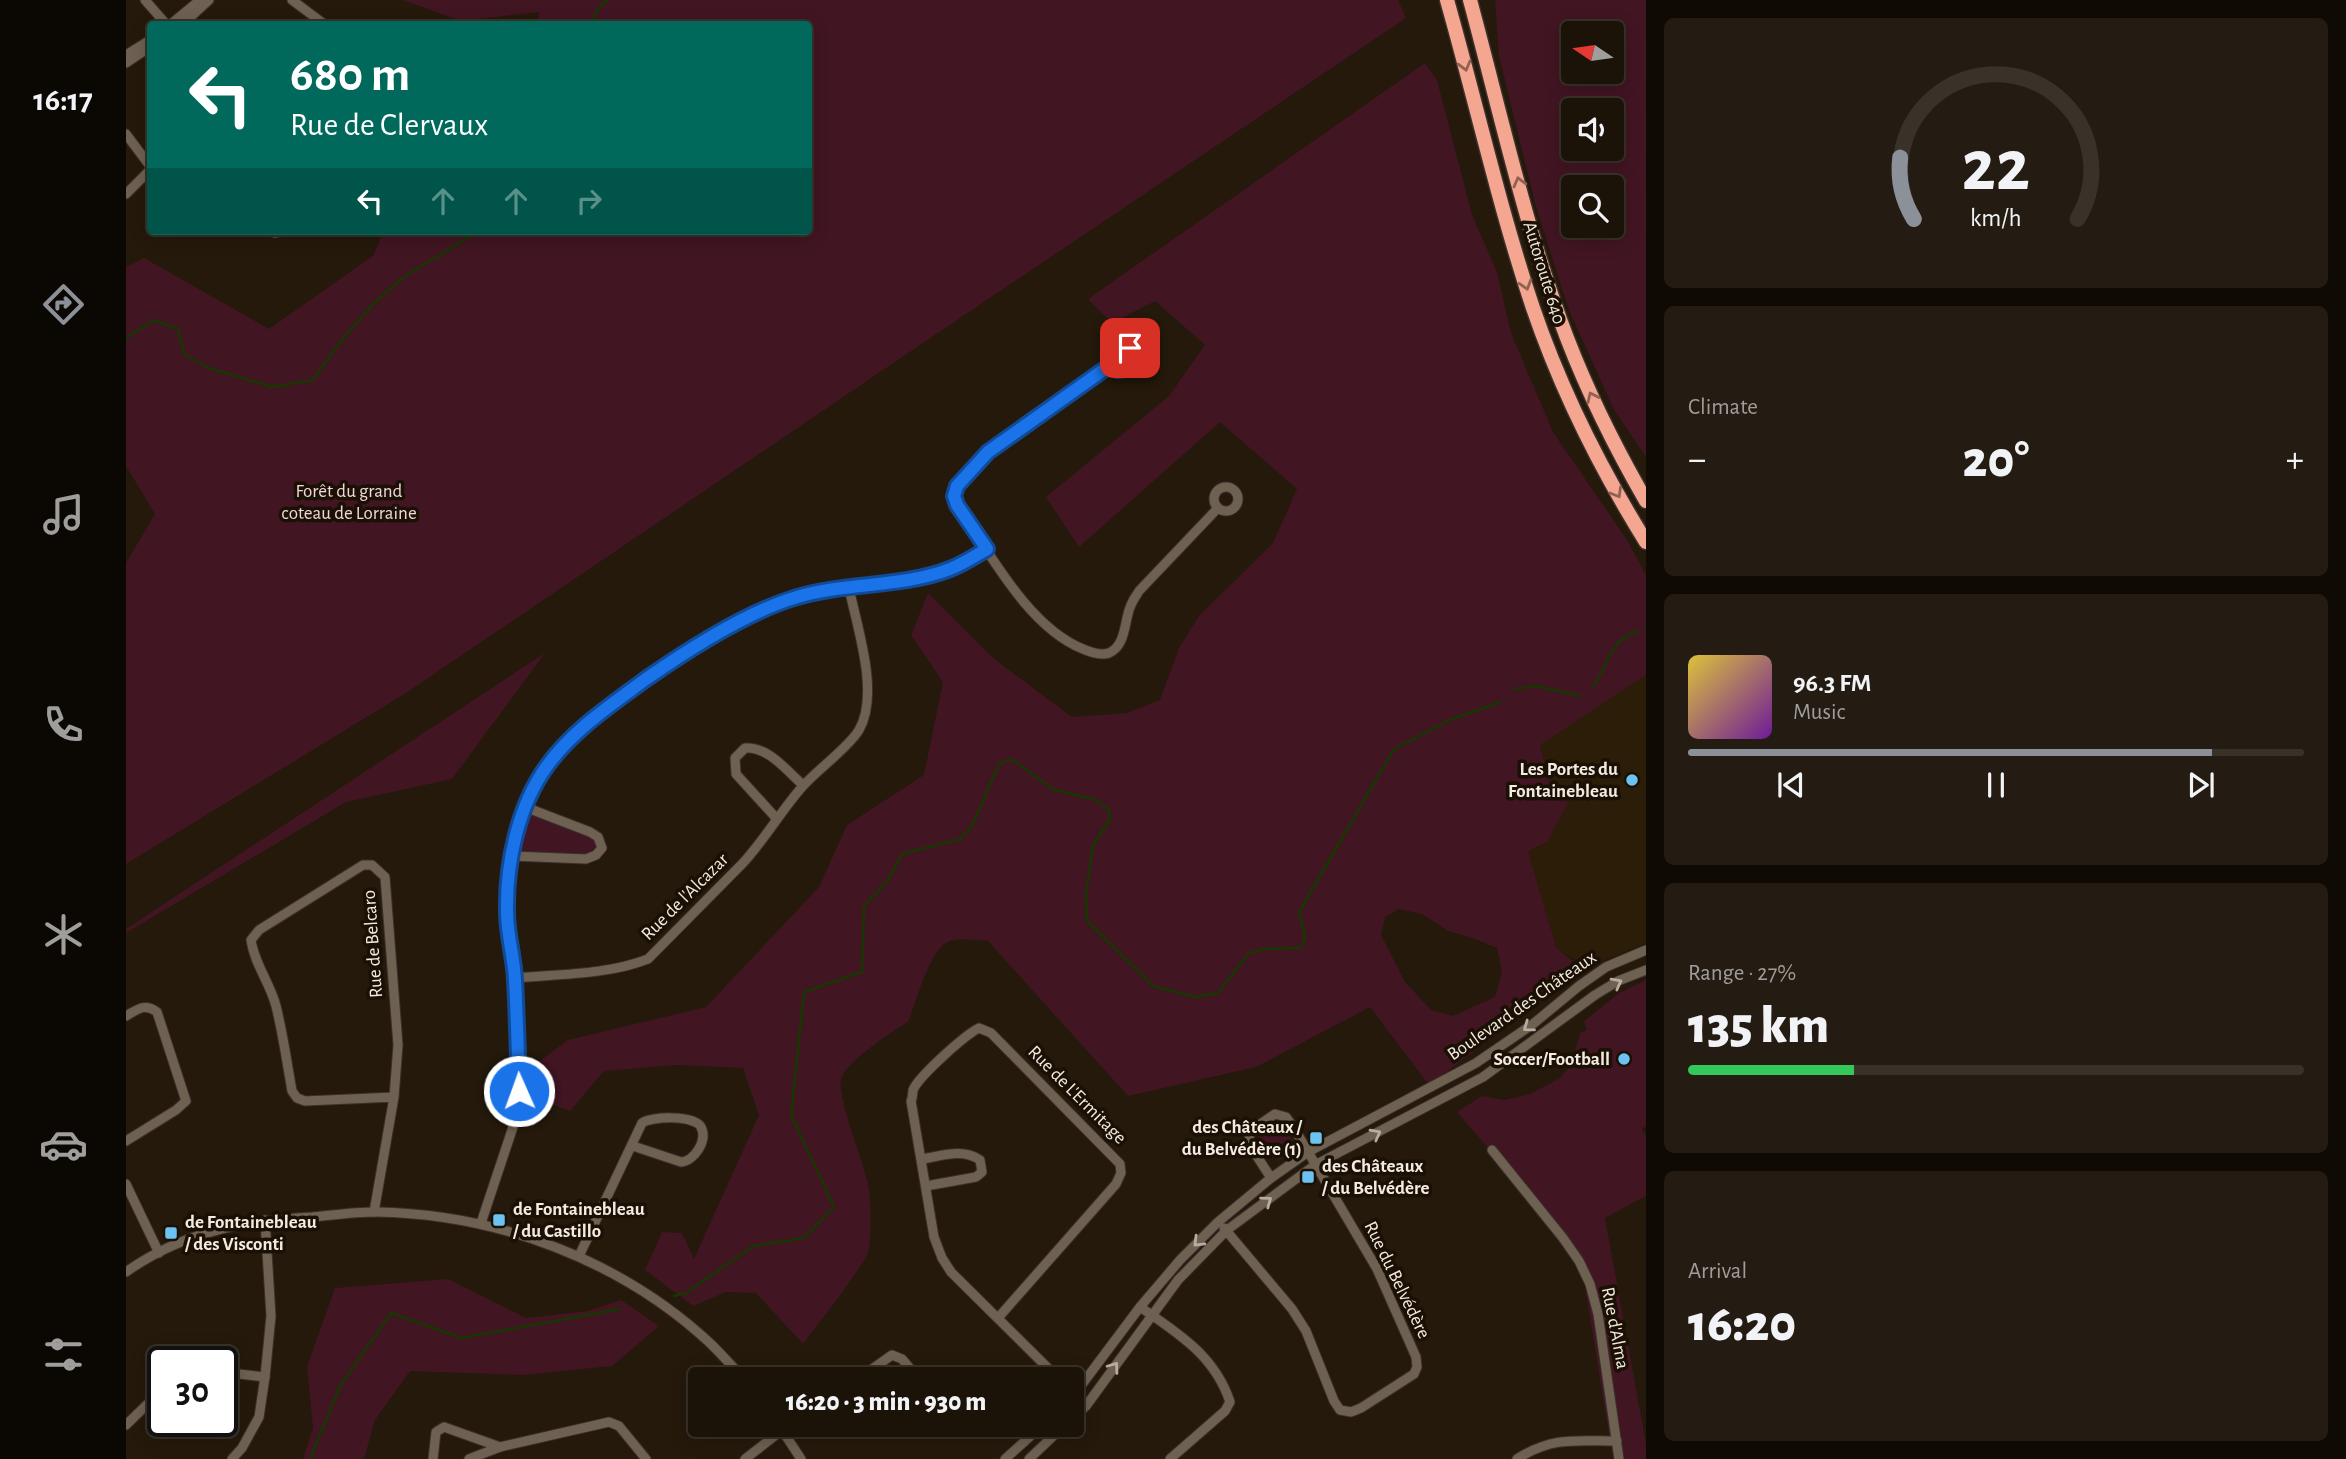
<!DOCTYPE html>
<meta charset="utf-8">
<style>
:root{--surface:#1b1308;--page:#241c12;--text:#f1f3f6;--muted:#a09e9c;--line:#393229;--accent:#8c9099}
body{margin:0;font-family:"Alegreya Sans",sans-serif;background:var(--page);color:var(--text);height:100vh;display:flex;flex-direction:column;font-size:26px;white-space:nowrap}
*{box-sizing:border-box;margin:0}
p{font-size:23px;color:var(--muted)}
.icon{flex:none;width:38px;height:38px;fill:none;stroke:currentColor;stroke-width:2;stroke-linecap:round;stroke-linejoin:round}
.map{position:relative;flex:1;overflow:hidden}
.details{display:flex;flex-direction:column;gap:18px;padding:18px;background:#0f0a04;width:700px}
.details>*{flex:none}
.banner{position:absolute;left:21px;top:21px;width:665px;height:214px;border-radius:7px;box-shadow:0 4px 18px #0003,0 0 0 2px var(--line);background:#00695c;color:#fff;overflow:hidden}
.needle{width:46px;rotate:283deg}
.controls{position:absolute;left:1435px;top:21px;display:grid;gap:14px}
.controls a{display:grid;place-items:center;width:63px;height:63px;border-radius:7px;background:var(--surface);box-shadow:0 4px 18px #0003,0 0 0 2px var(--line);font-size:35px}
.speed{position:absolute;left:21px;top:1346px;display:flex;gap:14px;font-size:35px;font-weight:700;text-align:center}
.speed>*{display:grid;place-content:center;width:91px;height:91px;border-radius:50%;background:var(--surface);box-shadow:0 4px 18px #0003,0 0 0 2px var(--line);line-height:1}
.speed .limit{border:4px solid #111;border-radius:10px;background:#fff;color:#111}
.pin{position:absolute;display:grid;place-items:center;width:60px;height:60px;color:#fff;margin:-30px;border-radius:14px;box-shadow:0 4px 10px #0006}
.me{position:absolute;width:77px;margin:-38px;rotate:358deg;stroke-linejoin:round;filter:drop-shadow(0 0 5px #0008)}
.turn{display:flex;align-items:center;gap:24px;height:147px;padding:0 28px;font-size:32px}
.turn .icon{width:91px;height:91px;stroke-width:2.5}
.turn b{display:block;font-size:49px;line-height:60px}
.lanes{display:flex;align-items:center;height:66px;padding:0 28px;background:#0003;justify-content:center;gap:35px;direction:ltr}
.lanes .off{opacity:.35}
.big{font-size:52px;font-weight:800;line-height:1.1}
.details .widget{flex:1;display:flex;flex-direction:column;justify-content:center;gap:10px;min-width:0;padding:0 24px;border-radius:10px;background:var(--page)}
.details .dial{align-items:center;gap:0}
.dial svg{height:182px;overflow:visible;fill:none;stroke:var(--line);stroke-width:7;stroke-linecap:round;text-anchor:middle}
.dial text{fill:var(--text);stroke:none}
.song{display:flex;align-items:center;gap:21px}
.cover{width:84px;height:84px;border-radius:10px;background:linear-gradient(135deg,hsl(50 70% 55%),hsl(280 70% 35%))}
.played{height:7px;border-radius:4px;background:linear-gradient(90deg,var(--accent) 85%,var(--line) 85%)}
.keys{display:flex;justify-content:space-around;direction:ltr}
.heat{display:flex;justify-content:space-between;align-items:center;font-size:38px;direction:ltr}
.charge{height:10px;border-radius:5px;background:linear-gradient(90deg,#34c759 27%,var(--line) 0)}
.trip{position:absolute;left:562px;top:1367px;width:396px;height:70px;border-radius:7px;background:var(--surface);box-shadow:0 4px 18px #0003,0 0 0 2px var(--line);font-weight:800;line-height:70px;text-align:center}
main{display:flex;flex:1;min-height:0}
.tab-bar{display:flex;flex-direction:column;width:126px;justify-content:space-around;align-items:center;background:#0b0803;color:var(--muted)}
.tab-bar .icon{width:49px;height:49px}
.tab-bar .selected{color:var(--accent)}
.tab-bar b{font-size:32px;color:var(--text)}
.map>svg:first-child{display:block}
.built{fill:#2c1d09}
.green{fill:#421523;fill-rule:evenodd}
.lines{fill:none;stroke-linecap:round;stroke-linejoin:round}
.stream{stroke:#163700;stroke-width:2.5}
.minor-casing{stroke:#3b322d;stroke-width:11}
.highway-casing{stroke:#3b322d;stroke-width:17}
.minor{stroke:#6f6152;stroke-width:9}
.highway{stroke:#f4a690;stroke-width:14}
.oneway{stroke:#926251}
.oneway2{stroke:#b8aca1}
.route-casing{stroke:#114b97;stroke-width:18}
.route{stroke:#1a73e8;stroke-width:12}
.poi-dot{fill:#6cc3f2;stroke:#1b1004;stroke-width:2.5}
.labels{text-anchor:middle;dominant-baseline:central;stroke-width:7;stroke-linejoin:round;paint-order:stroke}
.street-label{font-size:19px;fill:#f3eae2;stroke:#1b1004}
.park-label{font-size:19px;fill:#efd6db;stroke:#1b1004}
.poi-label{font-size:19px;font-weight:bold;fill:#f3eae2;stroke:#1b1004;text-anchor:end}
</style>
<main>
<nav class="tab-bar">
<b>16:17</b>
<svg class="icon selected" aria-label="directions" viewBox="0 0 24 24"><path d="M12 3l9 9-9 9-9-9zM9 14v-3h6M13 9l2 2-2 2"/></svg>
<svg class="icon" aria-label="music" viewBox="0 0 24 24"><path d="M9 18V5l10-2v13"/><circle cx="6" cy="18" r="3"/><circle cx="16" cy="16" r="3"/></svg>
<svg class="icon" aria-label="phone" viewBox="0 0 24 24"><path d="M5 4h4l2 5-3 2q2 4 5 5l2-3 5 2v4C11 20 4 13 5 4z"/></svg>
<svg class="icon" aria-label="climate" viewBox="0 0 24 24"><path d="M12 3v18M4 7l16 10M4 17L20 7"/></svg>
<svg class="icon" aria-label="car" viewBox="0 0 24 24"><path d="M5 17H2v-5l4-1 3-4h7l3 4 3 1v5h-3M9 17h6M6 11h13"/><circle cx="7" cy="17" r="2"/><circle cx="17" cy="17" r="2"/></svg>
<svg class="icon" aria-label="filters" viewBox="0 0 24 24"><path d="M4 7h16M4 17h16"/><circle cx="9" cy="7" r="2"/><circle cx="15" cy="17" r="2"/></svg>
</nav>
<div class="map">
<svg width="1520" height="1459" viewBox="0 0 1520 1459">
<rect width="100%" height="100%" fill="#24190b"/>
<path class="built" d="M1520,675V943L1460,967L1430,947L1402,851L1421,842L1423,781L1414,745Z"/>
<g class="green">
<path d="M277,0H1272L1280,18L791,347L280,693L0,864V563L29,514L0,466V267L18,258L143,329L248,255L257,231H682V24H412L413,12L335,21Z"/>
<path d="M1369,0H1520V457L1488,410L1442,308L1409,203L1373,56ZM1447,33H1486V72H1447ZM1447,110H1486V149H1447ZM1447,187H1486V226H1447Z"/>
<path d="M1299,63L1311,80L1346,215L1371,272L1385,333L1427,432L1501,540L1520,575V675L1414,745L1423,781L1442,803L1421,842L1402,851L1430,947L1457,970L1303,1085L1244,1007L1130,1067L1002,1096L862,941C849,940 836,938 824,941C804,947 790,1003 782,1022C765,1032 725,1059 716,1076C708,1092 738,1162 742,1184C745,1198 746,1239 742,1253C740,1259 734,1266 731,1271C714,1297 695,1320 677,1344L630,1293L600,1292L567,1306L519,1270L536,1232L556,1233L568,1259L633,1115L617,1068L551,1065L478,1071L444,1111L414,1099L411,1063L442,1040L580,1007L693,887L721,825L798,775L817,682L785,635L802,593L867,658L946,717L1001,713L1034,700L1053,648L1073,616L1147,543L1171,489L1094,422L953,547L920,497L1043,396L1079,345L1029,301L986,323L962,299ZM1273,909L1296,914L1322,931L1344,937L1371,948L1376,972L1369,997L1327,1016L1305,1010L1279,982L1255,935L1259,917Z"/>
<path d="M419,653L326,779L220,802L0,933V929Z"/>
<path d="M399,807L464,832L476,848L470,855L386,856Z"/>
<path d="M1520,980V1126L1516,1129L1520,1136V1196L1479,1218L1520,1444V1459H1487L1456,1268L1439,1238L1331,1112L1356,1096L1378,1100L1404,1094L1434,1078L1446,1063L1454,1033L1461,1030L1458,1021L1493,993Z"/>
<path d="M1151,1124L1157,1126L1168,1143L1166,1152L1154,1160L1146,1158L1133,1140L1134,1133Z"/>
<path d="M322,1279L400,1318L462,1311L495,1300L533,1326L486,1366L398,1375L284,1371L249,1420L238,1459H177L187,1428L181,1367L209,1288Z"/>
</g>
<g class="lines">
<g class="stream">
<path d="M465,24L472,8L482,0"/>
<path d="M0,338L28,320L52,329L58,354L83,368L146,387L187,380C212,344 238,309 273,281C297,263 326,250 351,231"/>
<path d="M1519,629H1520"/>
<path d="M1467,686C1484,665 1481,641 1512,631"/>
<path d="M1389,689L1411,686L1454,696"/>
<path d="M548,1296L560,1293L627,1246L678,1238L708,1207L665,1115L678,992L736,972L738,906L761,882L776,854L834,839L846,826L873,764L880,760H887L928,790L967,799L982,808L984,819L967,846L960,893L961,921L1027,986L1069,997L1092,993L1123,953L1138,949L1175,948L1179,937L1173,912L1268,749L1324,720L1374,702"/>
<path d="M184,1459L214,1386L265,1313L336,1338L494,1309"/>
</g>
<defs>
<g id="minor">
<path d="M19,0L40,24"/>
<path d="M166,0L198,24"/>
<path d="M45,24L74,0"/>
<path d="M57,24L83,0"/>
<path d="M0,55L24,40"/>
<path d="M0,63L24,47"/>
<path d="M0,134L24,166"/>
<path d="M0,194L24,170"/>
<path d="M145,231L149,233L158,231"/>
<circle cx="993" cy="357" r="14"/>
<path d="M983,366L939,399L861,452L831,486L828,496L831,505C864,553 902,627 957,649C964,652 975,656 983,653C1001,645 998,619 1005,605C1007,600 1010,596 1013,591L1092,508"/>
<circle cx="1100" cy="499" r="12"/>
<path d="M651,819L610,774L609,758L619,748C642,746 661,771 677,785"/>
<path d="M386,856L460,859L470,855L476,848L472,837L464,832L399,807"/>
<path d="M389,978C433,974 481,975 522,959L617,863C639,839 655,811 676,787C691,770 723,747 733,730C754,694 731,627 723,588"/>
<path d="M0,1016C12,1009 19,1003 31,1012L60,1101L50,1110L0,1141"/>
<path d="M1366,1150L1437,1238L1453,1261L1464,1284L1472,1314L1493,1459"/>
<path d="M796,1159C816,1156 836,1148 854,1160L856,1172L850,1177L800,1186"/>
<path d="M0,1184L33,1253"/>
<path d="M248,1212L268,1097L272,1045L259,877L246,865H237L133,930L125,940C128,963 144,983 150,1006C157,1034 161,1063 166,1091L171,1098L179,1101L268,1097"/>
<path d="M355,1223L387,1127L393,1091L389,978L381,912L386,856L399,807L421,767L449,734L478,709L538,667L640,607L681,594L802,576L825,569L861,549"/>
<path d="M1098,1228L1166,1309L1180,1331L1208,1401L1214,1410L1225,1412L1235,1408L1288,1374L1291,1367L1290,1357L1251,1269L1168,1128L1160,1117L1149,1114L1130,1127L1123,1136L1125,1147L1145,1178"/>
<path d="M453,1256L516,1123C525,1116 569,1115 575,1127C582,1141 568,1161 555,1162L507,1146"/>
<path d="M0,1272C58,1231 118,1221 186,1217C207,1215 229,1212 250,1212C372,1214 495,1260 585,1344C596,1355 607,1367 618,1379"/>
<path d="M1014,1307C1052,1333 1089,1356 1104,1402L1099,1411L1044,1459"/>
<path d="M872,1318L990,1184L995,1173L994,1164L865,1033L853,1028C839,1035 793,1076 787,1090C787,1091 786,1101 785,1101L808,1237L816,1258L825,1272L933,1379"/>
<path d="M749,1368L757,1379"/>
<path d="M96,1372L139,1377"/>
<path d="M732,1379L766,1355L776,1359L793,1379"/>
<path d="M945,1399L1014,1307L1054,1260L1092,1222L1145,1178L1182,1152L1350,1063L1407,1024L1453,986L1480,967L1520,950"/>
<path d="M945,1420L960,1406L1052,1280L1101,1230L1189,1165L1357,1077L1469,995L1492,981L1520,970"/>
<path d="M652,1424L675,1459"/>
<path d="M0,1425L37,1389"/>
<path d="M106,1459L116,1448L133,1417L139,1377L145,1316L139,1220"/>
<path d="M307,1459L310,1432L318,1427L374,1447"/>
<path d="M343,1459L374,1447L483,1422L493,1426L520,1459"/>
<path d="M619,1459L664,1424"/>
<path d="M879,1459L918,1424"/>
<path d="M903,1459L940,1424"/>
<path d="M1391,1459C1427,1436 1450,1441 1491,1441"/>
</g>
<g id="highway">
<path d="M1321,0C1350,102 1373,207 1407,308C1435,390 1474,468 1520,542"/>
<path d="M1344,0C1374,111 1400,231 1441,338C1463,395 1490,449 1520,501"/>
</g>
</defs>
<use href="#minor" class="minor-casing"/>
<use href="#highway" class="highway-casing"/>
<use href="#minor" class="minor"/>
<use href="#highway" class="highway"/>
</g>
<defs><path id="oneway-chevron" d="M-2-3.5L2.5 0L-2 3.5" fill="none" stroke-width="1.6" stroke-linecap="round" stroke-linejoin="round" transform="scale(1.75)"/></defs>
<g class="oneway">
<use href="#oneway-chevron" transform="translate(1339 66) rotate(75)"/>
<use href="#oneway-chevron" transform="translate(1393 182) rotate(-105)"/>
<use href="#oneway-chevron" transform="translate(1400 285) rotate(73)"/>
<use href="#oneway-chevron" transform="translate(1466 397) rotate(-115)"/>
<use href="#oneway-chevron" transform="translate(1491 493) rotate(60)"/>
</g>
<g class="oneway2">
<use href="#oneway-chevron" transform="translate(1491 983) rotate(-28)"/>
<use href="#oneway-chevron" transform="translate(1402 1027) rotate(144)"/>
<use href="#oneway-chevron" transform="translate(1250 1134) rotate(-28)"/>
<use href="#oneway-chevron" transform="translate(1141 1201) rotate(-36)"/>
<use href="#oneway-chevron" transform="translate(1072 1242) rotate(135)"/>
<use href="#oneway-chevron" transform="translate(988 1367) rotate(-54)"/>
</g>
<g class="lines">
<defs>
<path id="route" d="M393,1091C392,1054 391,1017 389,980C388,957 381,935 381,912C380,863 392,806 421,766C447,730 485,705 520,679C563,649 619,613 668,598C718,582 775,588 824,569C837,564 849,556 861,549L831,505L828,496L831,486L862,452L983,366L991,370L1000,369L1006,362L1004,348"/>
</defs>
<use href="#route" class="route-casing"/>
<use href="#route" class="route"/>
</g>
<g class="poi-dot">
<circle cx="1506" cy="780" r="7"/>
<circle cx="1498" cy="1059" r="7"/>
<rect x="1183" y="1131" width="14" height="14" rx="3.5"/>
<rect x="1175" y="1170" width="14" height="14" rx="3.5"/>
<rect x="366" y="1213" width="14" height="14" rx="3.5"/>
<rect x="38" y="1226" width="14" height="14" rx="3.5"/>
</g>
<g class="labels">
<g class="street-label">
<text transform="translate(1418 273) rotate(73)">Autoroute 640</text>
<text transform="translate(559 897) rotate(-45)">Rue de l'Alcazar</text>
<text transform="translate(247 944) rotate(-94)">Rue de Belcaro</text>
<text transform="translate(1396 1006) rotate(-35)">Boulevard des Châteaux</text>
<text transform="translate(951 1095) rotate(45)">Rue de L'Ermitage</text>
<text transform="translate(1271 1280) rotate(64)">Rue du Belvédère</text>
<text transform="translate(1489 1328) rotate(79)">Rue d'Alma</text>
</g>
<g class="park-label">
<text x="223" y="491">Forêt du grand<tspan x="223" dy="22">coteau de Lorraine</tspan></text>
</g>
<g class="poi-label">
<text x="1492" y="769">Les Portes du<tspan x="1492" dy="22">Fontainebleau</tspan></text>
<text x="1484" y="1059">Soccer/Football</text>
<text x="1176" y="1127">des Châteaux /<tspan x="1176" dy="22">du Belvédère (1)</tspan></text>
<text x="1196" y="1166" text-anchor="start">des Châteaux<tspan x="1196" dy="22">/ du Belvédère</tspan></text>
<text x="387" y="1209" text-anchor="start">de Fontainebleau<tspan x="387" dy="22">/ du Castillo</tspan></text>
<text x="59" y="1222" text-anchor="start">de Fontainebleau<tspan x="59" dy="22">/ des Visconti</tspan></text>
</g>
</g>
</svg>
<div class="controls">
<a><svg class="needle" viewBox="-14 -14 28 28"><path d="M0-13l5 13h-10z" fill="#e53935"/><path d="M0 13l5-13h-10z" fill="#a09e9c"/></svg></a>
<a><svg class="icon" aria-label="sound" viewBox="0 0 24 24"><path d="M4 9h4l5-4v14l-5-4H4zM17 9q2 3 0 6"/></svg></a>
<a><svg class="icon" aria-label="search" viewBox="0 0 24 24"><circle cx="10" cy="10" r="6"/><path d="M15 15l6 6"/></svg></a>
</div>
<div class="speed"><div class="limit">30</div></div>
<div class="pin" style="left:1004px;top:348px;background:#d93025"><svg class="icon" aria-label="arrive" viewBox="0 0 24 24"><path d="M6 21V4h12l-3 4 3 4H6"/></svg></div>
<svg class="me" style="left:393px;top:1091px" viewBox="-20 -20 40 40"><circle r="17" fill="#1a73e8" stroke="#fff" stroke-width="3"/><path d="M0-11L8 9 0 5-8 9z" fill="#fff"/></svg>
<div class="trip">16:20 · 3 min · 930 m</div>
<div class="banner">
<div class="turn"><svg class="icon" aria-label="left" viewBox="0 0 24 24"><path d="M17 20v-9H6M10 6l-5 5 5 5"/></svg><div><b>680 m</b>Rue de Clervaux</div></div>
<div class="lanes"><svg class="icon" aria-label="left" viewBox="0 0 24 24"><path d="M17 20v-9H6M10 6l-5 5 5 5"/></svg><svg class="icon off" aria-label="ahead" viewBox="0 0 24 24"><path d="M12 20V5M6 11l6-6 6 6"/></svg><svg class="icon off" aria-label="ahead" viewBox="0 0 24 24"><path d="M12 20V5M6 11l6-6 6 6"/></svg><svg class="icon off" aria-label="right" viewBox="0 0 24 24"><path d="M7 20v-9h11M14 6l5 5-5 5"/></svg></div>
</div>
</div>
<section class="details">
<div class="widget dial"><svg viewBox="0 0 100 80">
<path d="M14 69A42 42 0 1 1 86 69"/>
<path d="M14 69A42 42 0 0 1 8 42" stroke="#8c9099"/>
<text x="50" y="56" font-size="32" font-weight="700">22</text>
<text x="50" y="72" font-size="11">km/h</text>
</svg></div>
<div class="widget"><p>Climate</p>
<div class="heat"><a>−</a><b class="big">20°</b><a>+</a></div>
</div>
<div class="widget">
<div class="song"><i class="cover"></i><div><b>96.3 FM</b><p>Music</p></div></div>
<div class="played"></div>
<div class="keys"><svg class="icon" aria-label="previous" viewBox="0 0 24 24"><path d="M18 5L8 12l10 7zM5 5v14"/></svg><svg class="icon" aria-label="pause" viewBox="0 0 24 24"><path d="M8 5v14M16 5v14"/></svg><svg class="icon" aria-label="next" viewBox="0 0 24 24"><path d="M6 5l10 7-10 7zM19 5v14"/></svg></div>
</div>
<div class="widget"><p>Range · 27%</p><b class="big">135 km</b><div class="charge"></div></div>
<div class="widget"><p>Arrival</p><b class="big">16:20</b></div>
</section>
</main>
